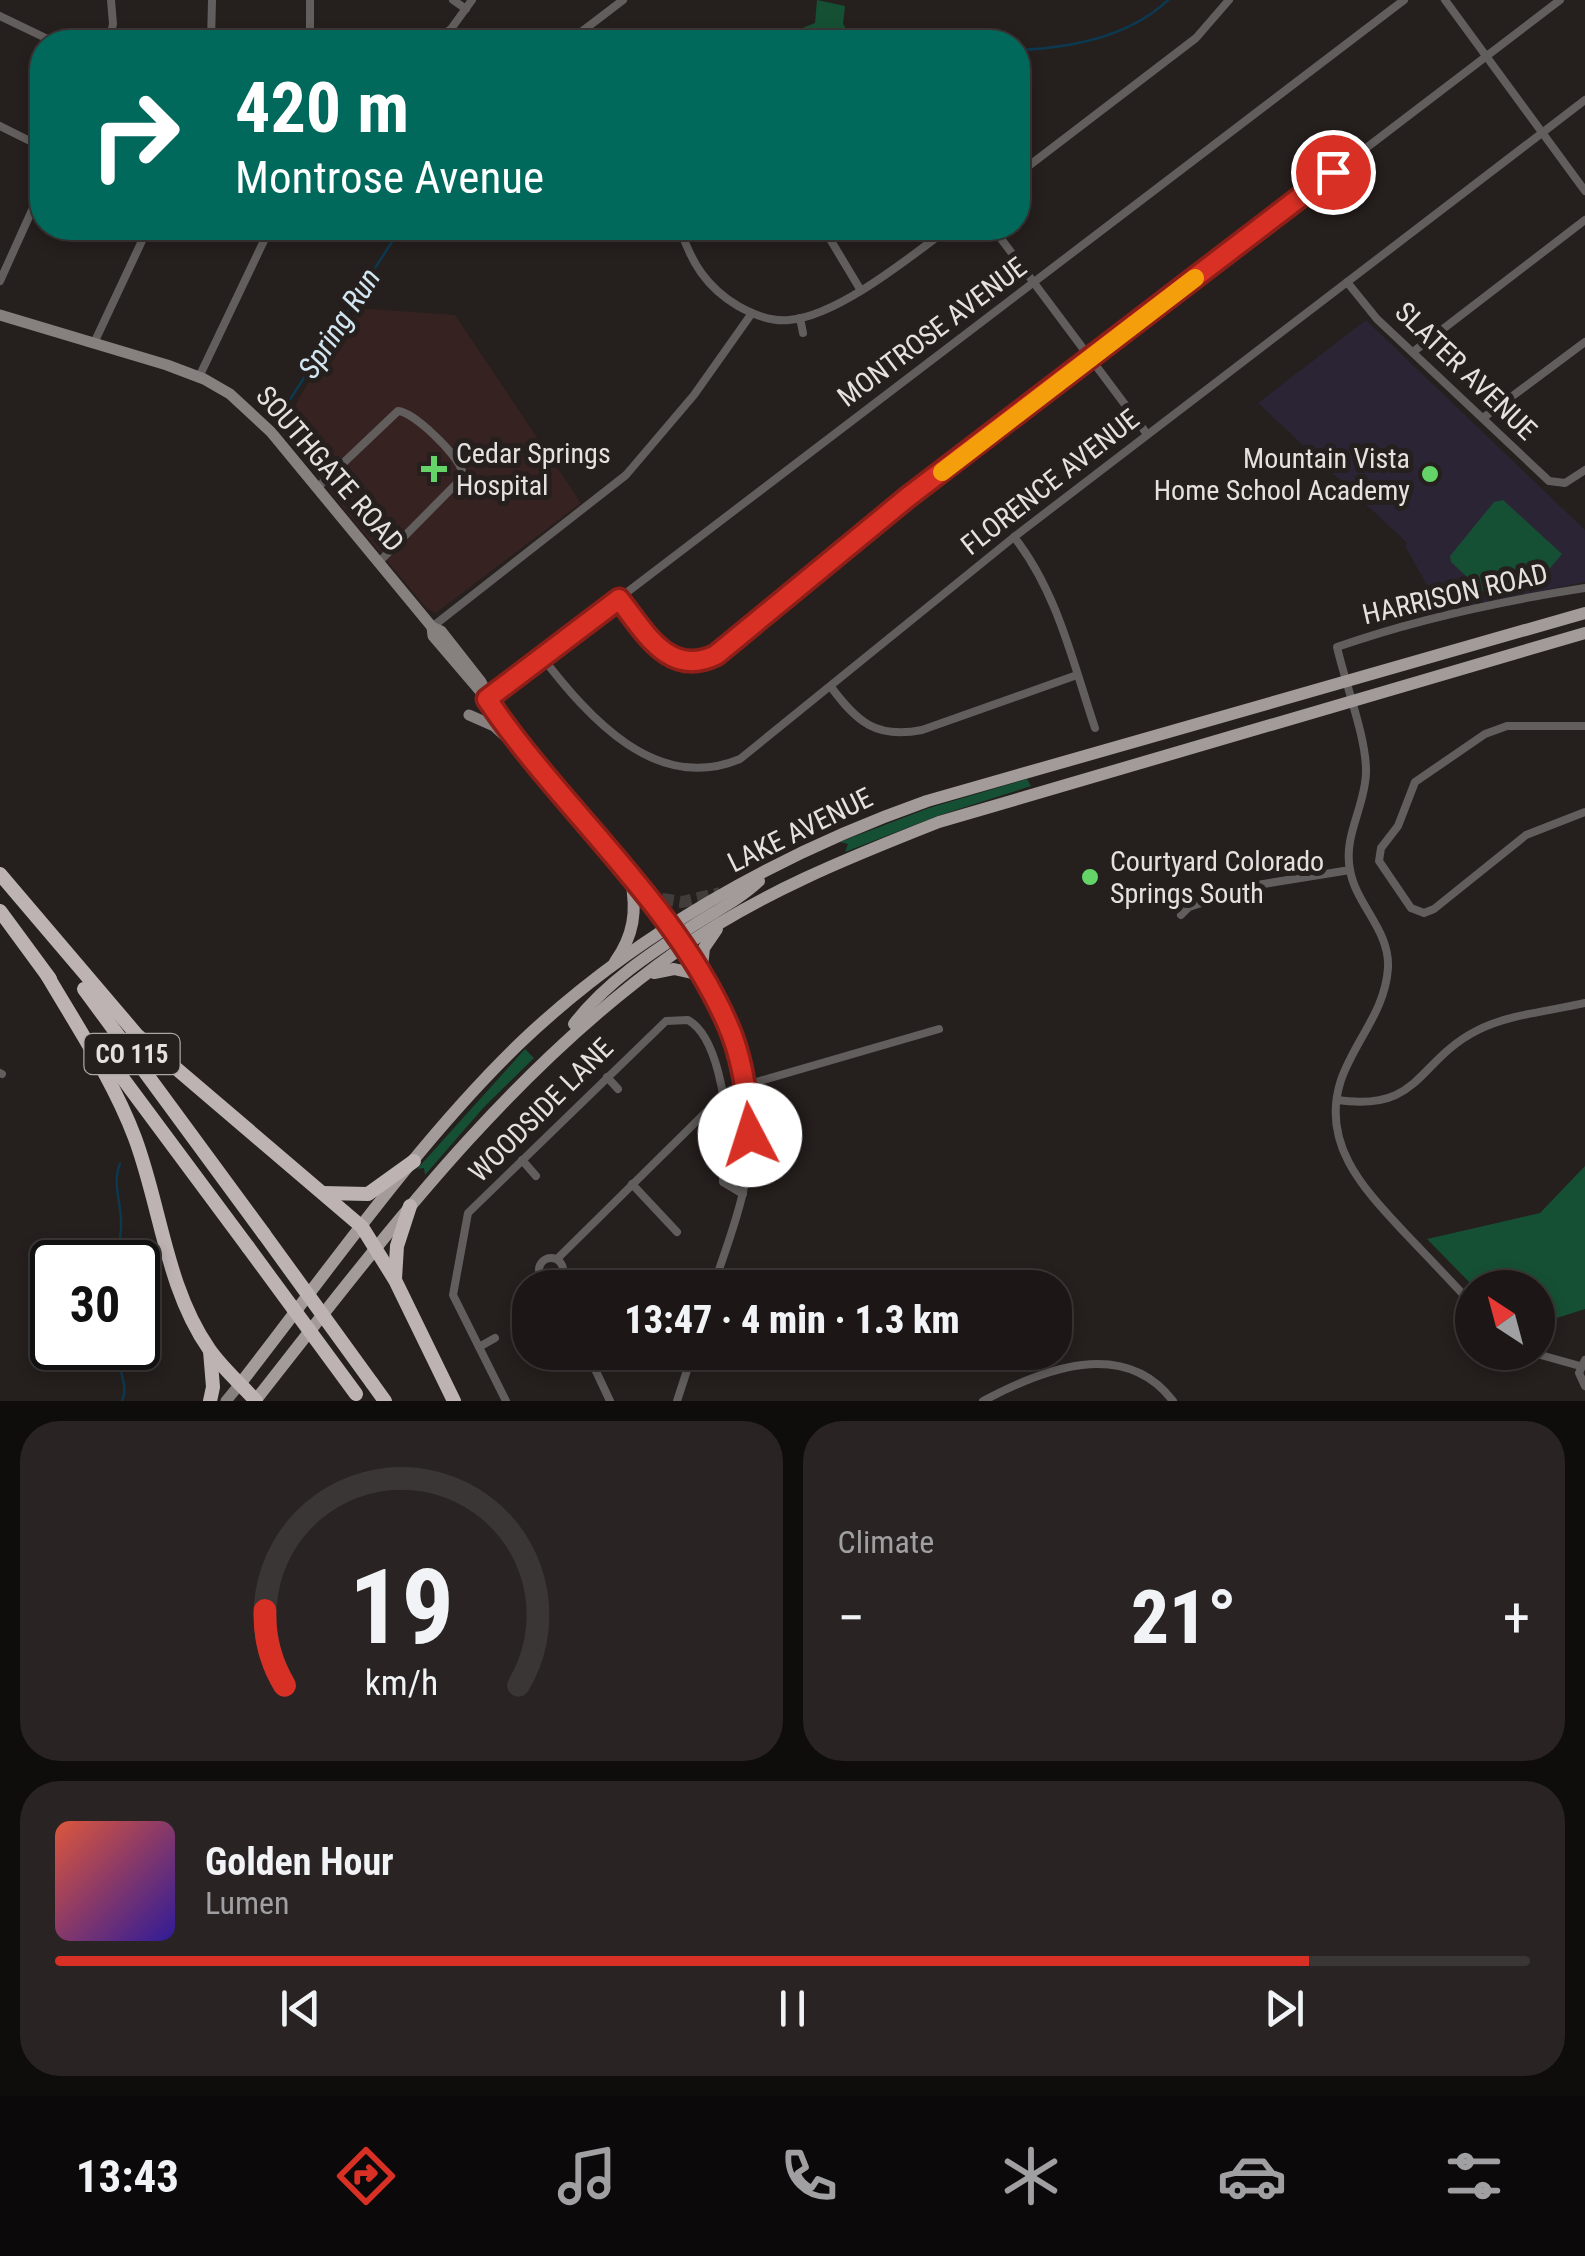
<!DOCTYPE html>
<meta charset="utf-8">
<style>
:root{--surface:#1c1716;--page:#292423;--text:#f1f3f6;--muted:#a09fa1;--line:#3a3635;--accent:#d93025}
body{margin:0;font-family:"Roboto Condensed",sans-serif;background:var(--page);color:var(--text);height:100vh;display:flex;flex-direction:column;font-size:38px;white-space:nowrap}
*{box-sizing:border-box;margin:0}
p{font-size:32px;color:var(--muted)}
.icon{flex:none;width:55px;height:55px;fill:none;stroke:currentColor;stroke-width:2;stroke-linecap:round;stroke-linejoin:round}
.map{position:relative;height:1401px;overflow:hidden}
.panel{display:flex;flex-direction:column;gap:20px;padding:20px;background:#0f0d0c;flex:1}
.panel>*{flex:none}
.top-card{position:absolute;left:30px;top:30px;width:1000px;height:210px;border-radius:40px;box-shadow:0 5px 15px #0003,0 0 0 2px var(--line);background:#00695c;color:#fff;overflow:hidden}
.needle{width:65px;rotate:324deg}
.fabs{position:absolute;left:1455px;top:1270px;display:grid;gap:20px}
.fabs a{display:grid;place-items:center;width:100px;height:100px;border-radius:50%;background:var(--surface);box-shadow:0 5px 15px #0003,0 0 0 2px var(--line);font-size:50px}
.speed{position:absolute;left:30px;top:1240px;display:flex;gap:20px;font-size:50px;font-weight:700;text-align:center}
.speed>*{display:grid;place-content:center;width:130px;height:130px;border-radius:50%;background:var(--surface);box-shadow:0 5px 15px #0003,0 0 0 2px var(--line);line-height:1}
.speed .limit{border:5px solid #111;border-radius:15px;background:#fff;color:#111}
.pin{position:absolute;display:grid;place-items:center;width:85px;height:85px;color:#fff;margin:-42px;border:5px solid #fff;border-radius:50%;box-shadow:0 2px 10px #0007}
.me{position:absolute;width:110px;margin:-55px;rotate:355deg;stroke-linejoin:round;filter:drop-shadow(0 0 8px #0008)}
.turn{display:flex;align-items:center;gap:35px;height:210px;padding:0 40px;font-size:45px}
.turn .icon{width:130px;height:130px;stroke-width:2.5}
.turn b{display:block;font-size:70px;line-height:85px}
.big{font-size:75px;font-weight:800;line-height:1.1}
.panel .tile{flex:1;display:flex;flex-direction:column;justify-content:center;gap:15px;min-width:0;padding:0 35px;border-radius:40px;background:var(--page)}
.panel .dial{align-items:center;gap:0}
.dial svg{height:260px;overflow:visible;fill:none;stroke:var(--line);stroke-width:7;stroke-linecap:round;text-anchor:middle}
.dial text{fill:var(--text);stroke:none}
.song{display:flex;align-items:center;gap:30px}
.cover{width:120px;height:120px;border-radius:15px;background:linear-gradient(135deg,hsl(10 70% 55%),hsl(250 70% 35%))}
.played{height:10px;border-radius:5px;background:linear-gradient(90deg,var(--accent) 85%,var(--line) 85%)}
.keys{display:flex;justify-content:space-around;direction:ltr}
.heat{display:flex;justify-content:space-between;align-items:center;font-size:55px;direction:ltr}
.panel .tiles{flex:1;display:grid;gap:20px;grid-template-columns:1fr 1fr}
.tile:last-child{grid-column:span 2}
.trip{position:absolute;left:512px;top:1270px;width:560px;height:100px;border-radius:40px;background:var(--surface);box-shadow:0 5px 15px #0003,0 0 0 2px var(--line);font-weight:800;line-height:100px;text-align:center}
.tab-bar{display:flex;height:160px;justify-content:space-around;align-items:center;background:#0b0909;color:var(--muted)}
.tab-bar .icon{width:70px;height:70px}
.tab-bar .current{color:var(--accent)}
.tab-bar b{font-size:45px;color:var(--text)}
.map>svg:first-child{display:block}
.education{fill:#2b2434}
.medical{fill:#352221}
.green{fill:#165034}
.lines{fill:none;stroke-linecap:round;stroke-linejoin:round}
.stream{stroke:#0c394f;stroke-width:2.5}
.primary-tunnel{stroke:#423c3a;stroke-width:12;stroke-dasharray:12 6;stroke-linecap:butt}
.street{stroke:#615e5d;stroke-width:8}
.secondary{stroke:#86807f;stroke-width:11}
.primary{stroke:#a29b9a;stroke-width:12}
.highway{stroke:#bcb3b2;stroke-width:14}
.highway-bridge{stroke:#bcb3b2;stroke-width:14}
.route-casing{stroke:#8d1f18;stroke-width:25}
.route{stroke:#d93025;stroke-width:18}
.slow{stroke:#f59e0b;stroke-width:18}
.poi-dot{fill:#64d468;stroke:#251f1d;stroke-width:4}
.labels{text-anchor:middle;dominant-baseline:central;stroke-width:10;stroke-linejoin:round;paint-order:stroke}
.shield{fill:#251f1d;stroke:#aba7a5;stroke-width:2.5}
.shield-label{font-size:25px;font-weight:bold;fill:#e5e1df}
.street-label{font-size:28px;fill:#e5e1df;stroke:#251f1d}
.poi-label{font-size:28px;fill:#e5e1df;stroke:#251f1d;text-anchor:start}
.water-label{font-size:30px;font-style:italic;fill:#d2e6f2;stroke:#251f1d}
</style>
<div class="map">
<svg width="1585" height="1401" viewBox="0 0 1585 1401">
<rect width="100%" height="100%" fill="#251f1d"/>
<path class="education" d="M1366,320L1585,530V582L1441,611L1405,546L1407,543L1258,403Z"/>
<path class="medical" d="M357,308L455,315L581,503L436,613L426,608L282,434L300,396Z"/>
<g class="green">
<path d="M817,0L845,6L843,24L854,42H767L815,23Z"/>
<path d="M1503,500L1562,554L1539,581L1482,591L1451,562L1450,556L1494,502Z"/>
<path d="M1027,779L1031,786L940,815L845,852L848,844L840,842L929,808Z"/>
<path d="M525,1049L534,1058L484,1107L425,1175L424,1168L417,1169Z"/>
<path d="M1585,1166V1309L1538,1324V1288L1474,1287L1427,1239L1540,1213Z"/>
</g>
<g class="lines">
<g class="stream">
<path d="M1018,50C1069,48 1129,37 1168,0"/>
<path d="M476,228L597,239L619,237L655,228"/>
<path d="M278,418L401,228"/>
<path d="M120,1164C112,1183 121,1202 121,1222C122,1239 116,1243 122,1262"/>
<path d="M117,1348C115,1366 130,1383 122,1401"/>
</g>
<path class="primary-tunnel" d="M644,896L682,902L720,893"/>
<g class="street">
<path d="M453,0L466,9"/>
<path d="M1445,0L1585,191"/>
<path d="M0,16L54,42"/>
<path d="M311,36L343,42"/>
<path d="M109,42L113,24L111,0"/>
<path d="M211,42L212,0"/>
<path d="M310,42V0"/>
<path d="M434,42L451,29L472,0"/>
<path d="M568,42L623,0"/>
<path d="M0,126L42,147"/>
<path d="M1018,174L1196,38L1229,0"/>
<path d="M680,228C691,262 706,287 738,306C754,315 771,322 789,320C838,316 910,257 949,228"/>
<path d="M818,228L830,239L860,289"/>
<path d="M993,228L1147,434"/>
<path d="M0,281L42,188"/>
<path d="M1347,282L1377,319L1549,481L1565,483L1585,470"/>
<path d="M800,318L803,333"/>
<path d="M94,343L148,228"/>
<path d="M1413,352L1585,220"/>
<path d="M199,377L270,228"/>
<path d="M1483,418L1585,342"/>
<path d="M318,487L398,411C414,412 458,455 462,471L458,482L379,562"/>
<path d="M1014,537C1057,591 1073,663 1095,728"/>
<path d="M619,599C645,632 669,678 716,655L909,497L1560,0"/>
<path d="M432,627L626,475L694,395L752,313"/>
<path d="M542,657C589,718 656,794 740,759L1014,537L1585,100"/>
<path d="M831,687C857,722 876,739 922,730L1077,675"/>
<path d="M487,699L1404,0"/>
<path d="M1585,726H1507L1485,734L1415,782L1398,826L1381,848L1379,861L1411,908L1424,913L1434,909L1526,835L1585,812"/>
<path d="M1181,915L1189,907L1257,885L1350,870"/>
<path d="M683,947C733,1021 763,1102 743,1192C736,1224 723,1256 713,1288"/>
<path d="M0,1073L2,1074"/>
<path d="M607,1077L618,1089"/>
<path d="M746,1085L939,1029"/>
<path d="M1337,1100C1422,1112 1416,1061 1478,1030C1510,1014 1551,1011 1585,1003"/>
<path d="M522,1160L536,1176"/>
<path d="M632,1184L677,1232"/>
<circle cx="551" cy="1270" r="12"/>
<path d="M557,1259L705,1113L724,1102"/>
<path d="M1472,1304C1450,1280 1427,1256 1404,1232C1364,1189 1320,1144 1341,1080C1355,1040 1385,1012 1388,968C1390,930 1356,905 1350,870C1343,836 1365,807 1366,773C1367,739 1345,683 1337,647C1417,619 1501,601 1585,588"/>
<path d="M479,1347L495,1338"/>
<path d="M587,1352L610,1401"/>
<path d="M1503,1352L1507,1358L1516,1360L1523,1352"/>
<path d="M1530,1352L1580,1366"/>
<path d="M591,1360L605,1352"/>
<path d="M1585,1360L1579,1373L1585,1386"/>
<path d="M506,1401L453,1295L468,1213L666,1021L688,1020C717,1036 727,1105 726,1135C726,1151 723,1167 723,1182L743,1194"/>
<path d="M677,1401L693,1352"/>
<path d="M983,1401C1043,1369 1124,1337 1173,1401"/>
</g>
<g class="secondary">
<path d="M0,315L167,365L204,379L230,394L271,432L432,627L441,631L481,682L496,712L671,931"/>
<path d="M432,627L433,636L486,698"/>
<path d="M469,715L494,726L515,745"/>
<path d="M226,1401L240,1384"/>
</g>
<g class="primary">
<path d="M615,962C634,935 637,911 631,880"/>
<path d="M654,973L674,969L701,975L704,948L717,929"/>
<path d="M574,1024C605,983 651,953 694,925C716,911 740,899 759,881"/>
<path d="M240,1384C329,1270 416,1144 519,1044C633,935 779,853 927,801L1585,613"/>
<path d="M255,1401C384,1237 508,1070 680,949C758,894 850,857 939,822L1585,633"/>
</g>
<g class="highway">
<path d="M0,874L137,1035L362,1227L395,1280L454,1401"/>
<path d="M0,911L50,979"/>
<path d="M47,975C78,1028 113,1080 135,1138C161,1208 166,1287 209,1349C222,1368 241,1384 256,1401"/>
<path d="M84,989L264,1234"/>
<path d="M95,1041L248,1247"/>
<path d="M323,1193L368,1194L414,1161"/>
<path d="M395,1279L397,1246L410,1206"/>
<path d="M210,1351L213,1387L210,1401"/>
<path d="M372,1383L385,1401"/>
</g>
<g class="highway-bridge">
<path d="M264,1234L372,1383"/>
<path d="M248,1247L356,1394"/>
</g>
</g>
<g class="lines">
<defs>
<path id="route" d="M750,1135C748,1097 743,1058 727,1023C674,902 560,808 487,699L619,599C645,632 669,678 716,655L908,497L1333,172"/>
</defs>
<use href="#route" class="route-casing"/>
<use href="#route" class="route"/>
<path class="slow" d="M942,472L1195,278"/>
</g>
<g class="poi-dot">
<path d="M429 454h10v10h10v10h-10v10h-10v-10h-10v-10h10z"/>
<circle cx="1430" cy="474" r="10"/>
<circle cx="1090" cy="877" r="10"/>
</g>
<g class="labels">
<rect class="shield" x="84.5" y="1034" width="95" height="40" rx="8"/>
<g class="shield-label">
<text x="132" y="1054">CO 115</text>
</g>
<g class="street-label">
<text transform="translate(932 332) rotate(-37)">MONTROSE AVENUE</text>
<text transform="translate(1466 371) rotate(44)">SLATER AVENUE</text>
<text transform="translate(330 469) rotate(49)">SOUTHGATE ROAD</text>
<text transform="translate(1050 482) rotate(-38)">FLORENCE AVENUE</text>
<text transform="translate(1455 594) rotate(-13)">HARRISON ROAD</text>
<text transform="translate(800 830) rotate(-26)">LAKE AVENUE</text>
<text transform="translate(541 1110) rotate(-45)">WOODSIDE LANE</text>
</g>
<g class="poi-label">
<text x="456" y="453">Cedar Springs<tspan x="456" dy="32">Hospital</tspan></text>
<text x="1410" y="458" text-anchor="end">Mountain Vista<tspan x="1410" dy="32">Home School Academy</tspan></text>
<text x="1110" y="861">Courtyard Colorado<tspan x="1110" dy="32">Springs South</tspan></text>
</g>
<g class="water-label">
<text transform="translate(339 323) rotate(-57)">Spring Run</text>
</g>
</g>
</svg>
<div class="fabs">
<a><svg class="needle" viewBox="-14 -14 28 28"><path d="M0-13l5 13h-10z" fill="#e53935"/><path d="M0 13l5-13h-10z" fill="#a09fa1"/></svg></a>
</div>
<div class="speed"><div class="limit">30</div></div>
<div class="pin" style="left:1333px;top:172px;background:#d93025"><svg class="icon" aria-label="arrive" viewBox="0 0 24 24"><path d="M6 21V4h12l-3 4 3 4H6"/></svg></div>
<svg class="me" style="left:750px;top:1135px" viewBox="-20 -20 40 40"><circle r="19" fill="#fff"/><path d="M0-13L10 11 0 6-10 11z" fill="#d93025"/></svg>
<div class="trip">13:47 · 4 min · 1.3 km</div>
<div class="top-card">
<div class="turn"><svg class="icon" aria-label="right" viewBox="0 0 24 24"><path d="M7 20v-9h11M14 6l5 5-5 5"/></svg><div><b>420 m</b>Montrose Avenue</div></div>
</div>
</div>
<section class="panel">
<div class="tiles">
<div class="tile dial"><svg viewBox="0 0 100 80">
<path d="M14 69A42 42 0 1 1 86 69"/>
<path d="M14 69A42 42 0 0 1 8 46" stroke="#d93025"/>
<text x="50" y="56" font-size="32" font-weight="700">19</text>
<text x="50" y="72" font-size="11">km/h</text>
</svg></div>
<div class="tile"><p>Climate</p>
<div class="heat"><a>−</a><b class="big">21°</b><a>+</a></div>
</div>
<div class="tile">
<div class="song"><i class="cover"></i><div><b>Golden Hour</b><p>Lumen</p></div></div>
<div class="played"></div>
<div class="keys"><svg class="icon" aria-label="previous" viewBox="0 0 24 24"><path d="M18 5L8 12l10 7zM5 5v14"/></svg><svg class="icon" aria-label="pause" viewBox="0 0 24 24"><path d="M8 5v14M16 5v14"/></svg><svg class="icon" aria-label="next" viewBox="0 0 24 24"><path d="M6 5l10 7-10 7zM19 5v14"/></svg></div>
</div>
</div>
</section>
<nav class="tab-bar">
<b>13:43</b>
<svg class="icon current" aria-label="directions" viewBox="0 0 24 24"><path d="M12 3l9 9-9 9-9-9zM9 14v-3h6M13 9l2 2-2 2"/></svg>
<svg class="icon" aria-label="music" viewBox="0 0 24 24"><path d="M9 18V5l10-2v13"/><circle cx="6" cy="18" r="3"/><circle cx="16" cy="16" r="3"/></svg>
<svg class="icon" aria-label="phone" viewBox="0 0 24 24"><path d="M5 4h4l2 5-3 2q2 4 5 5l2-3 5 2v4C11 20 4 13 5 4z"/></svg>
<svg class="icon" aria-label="climate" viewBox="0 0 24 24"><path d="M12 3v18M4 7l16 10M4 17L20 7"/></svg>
<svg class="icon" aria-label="car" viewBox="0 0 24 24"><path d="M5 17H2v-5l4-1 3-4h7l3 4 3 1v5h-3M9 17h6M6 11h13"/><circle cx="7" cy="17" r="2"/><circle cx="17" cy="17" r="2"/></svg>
<svg class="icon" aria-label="filters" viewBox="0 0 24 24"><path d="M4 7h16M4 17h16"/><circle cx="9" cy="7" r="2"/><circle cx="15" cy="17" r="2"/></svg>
</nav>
